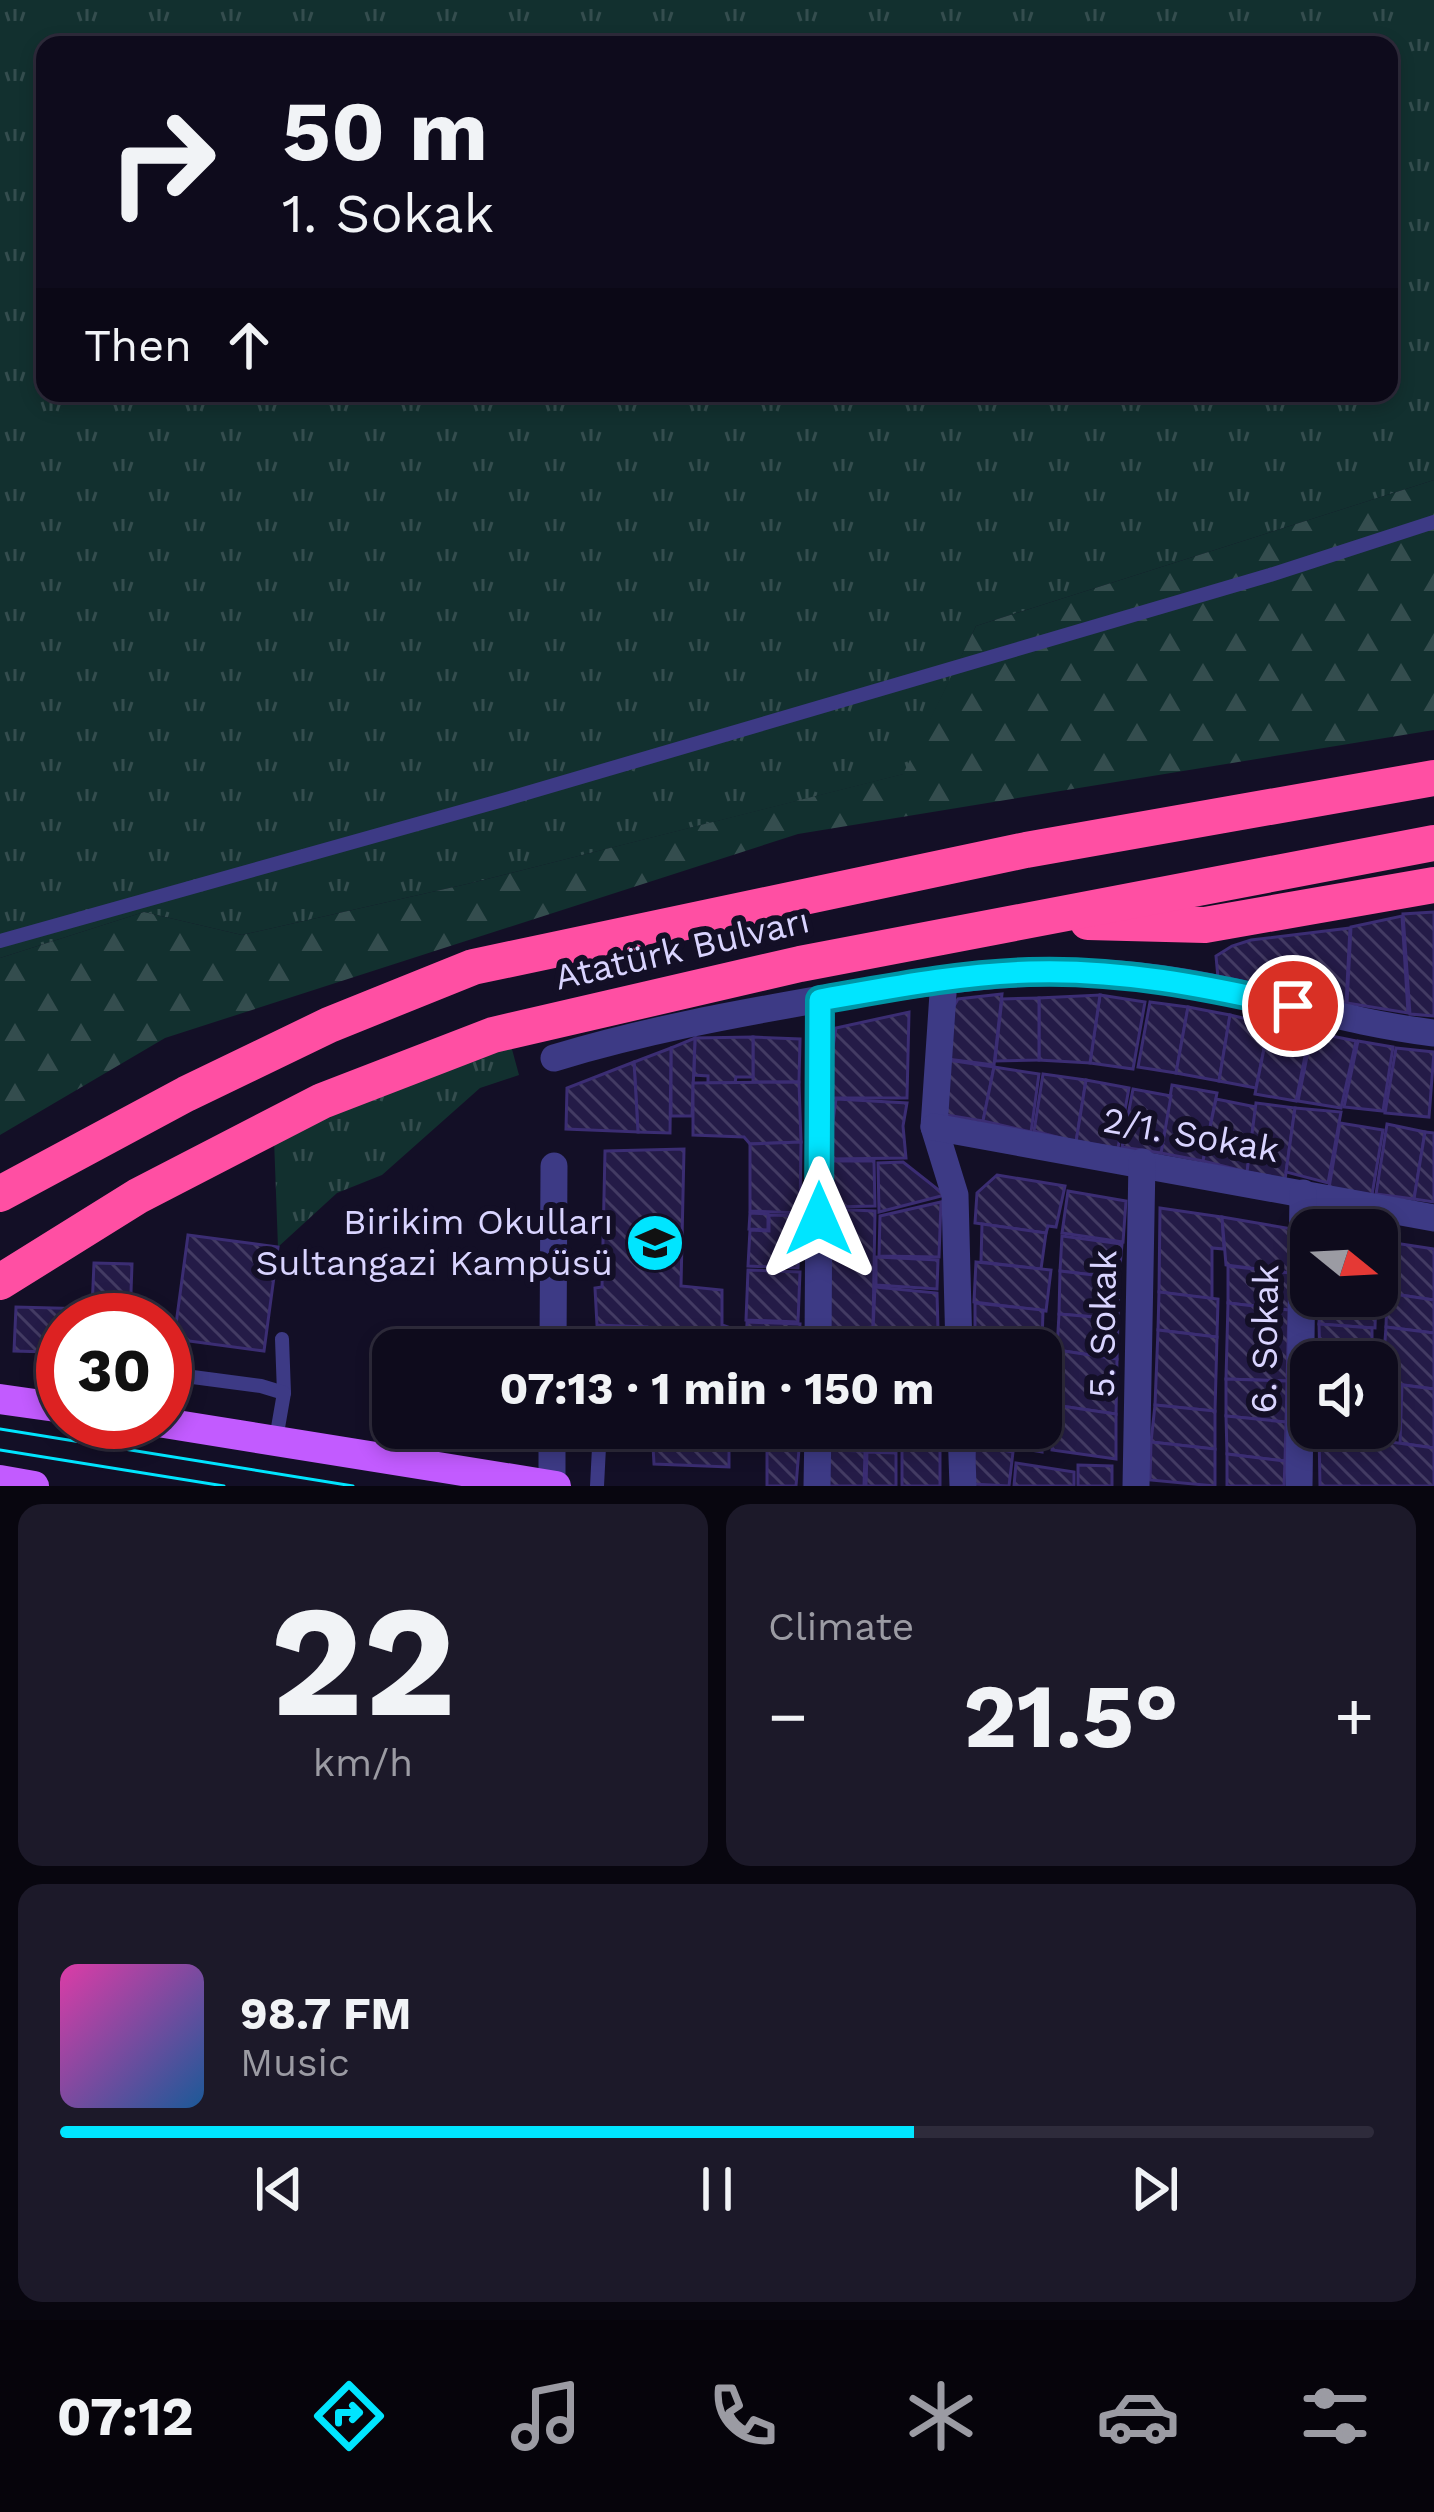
<!DOCTYPE html>
<meta charset="utf-8">
<style>
:root{--surface:#0e0b1c;--page:#1c1929;--text:#f1f3f6;--muted:#9b9ba3;--line:#2e2b3b;--accent:#00e5ff}
body{margin:0;font-family:"Work Sans",sans-serif;background:var(--page);color:var(--text);height:100vh;display:flex;flex-direction:column;font-size:45px;white-space:nowrap}
*{box-sizing:border-box;margin:0}
p{font-size:39px;color:var(--muted)}
.icon{flex:none;width:66px;height:66px;fill:none;stroke:currentColor;stroke-width:2;stroke-linecap:round;stroke-linejoin:round}
.map{position:relative;height:1486px;overflow:hidden}
.sheet{display:flex;flex-direction:column;gap:18px;padding:18px;background:#08060f;flex:1}
.sheet>*{flex:none}
.hud{position:absolute;left:36px;top:36px;width:1362px;height:366px;border-radius:24px;box-shadow:0 6px 18px #0003,0 0 0 3px var(--line);background:#0e0b1c;color:var(--text);overflow:hidden}
.needle{width:78px;rotate:108deg}
.buttons{position:absolute;left:1290px;top:1209px;display:grid;gap:24px}
.buttons a{display:grid;place-items:center;width:108px;height:108px;border-radius:24px;background:var(--surface);box-shadow:0 6px 18px #0003,0 0 0 3px var(--line);font-size:60px}
.speed{position:absolute;left:36px;top:1293px;display:flex;gap:24px;font-size:60px;font-weight:700;text-align:center}
.speed>*{display:grid;place-content:center;width:156px;height:156px;border-radius:50%;background:var(--surface);box-shadow:0 6px 18px #0003,0 0 0 3px var(--line);line-height:1}
.speed .limit{border:18px solid #d22;background:#fff;color:#111}
.pin{position:absolute;display:grid;place-items:center;width:102px;height:102px;color:#fff;margin:-51px;border:6px solid #fff;border-radius:50%;box-shadow:0 3px 12px #0007}
.me{position:absolute;width:132px;margin:-66px;rotate:0deg;stroke-linejoin:round;filter:drop-shadow(0 0 9px #0008)}
.turn{display:flex;align-items:center;gap:42px;height:252px;padding:0 48px;font-size:54px}
.turn .icon{width:156px;height:156px;stroke-width:2.5}
.turn b{display:block;font-size:84px;line-height:102px}
.then{display:flex;align-items:center;height:114px;padding:0 48px;background:#0003;gap:24px;font-size:45px}
.big{font-size:90px;font-weight:700;line-height:1.1}
.sheet .widget{flex:1;display:flex;flex-direction:column;justify-content:center;gap:18px;min-width:0;padding:0 42px;border-radius:24px;background:var(--page)}
.sheet .dial{align-items:center;gap:0}
.dial b{font-size:156px;line-height:1}
.song{display:flex;align-items:center;gap:36px}
.cover{width:144px;height:144px;border-radius:18px;background:linear-gradient(135deg,hsl(320 70% 55%),hsl(210 70% 35%))}
.played{height:12px;border-radius:6px;background:linear-gradient(90deg,var(--accent) 65%,var(--line) 65%)}
.keys{display:flex;justify-content:space-around;direction:ltr}
.heat{display:flex;justify-content:space-between;align-items:center;font-size:66px;direction:ltr}
.sheet .tiles{flex:1;display:grid;gap:18px;grid-template-columns:1fr 1fr}
.widget:last-child{grid-column:span 2}
.trip{position:absolute;left:372px;top:1329px;width:690px;height:120px;border-radius:24px;background:var(--surface);box-shadow:0 6px 18px #0003,0 0 0 3px var(--line);font-weight:700;line-height:120px;text-align:center}
.dock{display:flex;height:192px;justify-content:space-around;align-items:center;background:#06040b;color:var(--muted)}
.dock .icon{width:84px;height:84px}
.dock .on{color:var(--accent)}
.dock b{font-size:54px;color:var(--text)}
.map>svg:first-child{display:block}
.grass{fill:url(#grass-tufts);fill-rule:evenodd}
.forest{fill:url(#forest-firs)}
.building{fill:url(#building-back-hatch);stroke:#3b2d73;stroke-width:3}
.lines{fill:none;stroke-linecap:round;stroke-linejoin:round}
.lane{stroke:#3d3a85;stroke-width:14}
.street{stroke:#3d3a85;stroke-width:27}
.primary{stroke:#c25bff;stroke-width:30}
.highway{stroke:#ff4fa3;stroke-width:36}
.tram{stroke:#00e5ff;stroke-width:3}
.route-casing{stroke:#0095a6;stroke-width:30}
.route{stroke:#00e5ff;stroke-width:21}
.labels{text-anchor:middle;dominant-baseline:central;stroke-width:12;stroke-linejoin:round;paint-order:stroke}
.street-label{font-size:36px;fill:#d9d4ff;stroke:#130f26}
.poi-label{font-size:36px;fill:#d9d4ff;stroke:#130f26;text-anchor:end}
</style>
<div class="map">
<svg width="1434" height="1486" viewBox="0 0 1434 1486">
<defs>
<pattern id="grass-tufts" width="24" height="20" patternUnits="userSpaceOnUse" patternTransform="scale(3)"><rect width="24" height="20" fill="#12302f"/><path d="M3 7l-1-3M5 7V3M7 7l1-3M15 17l-1-3M17 17v-4M19 17l1-3" fill="none" stroke="#344d4e"/></pattern>
<pattern id="forest-firs" width="22" height="20" patternUnits="userSpaceOnUse" patternTransform="scale(3)"><rect width="22" height="20" fill="#12302f"/><path d="M5 1l3.5 6h-7zM16 11l3.5 6h-7z" fill="#344d4e"/></pattern>
<pattern id="building-back-hatch" width="6" height="6" patternUnits="userSpaceOnUse" patternTransform="scale(3)"><rect width="6" height="6" fill="#241b47"/><path d="M-1 5l2 2M0 0l6 6M5-1l2 2" fill="none" stroke="#433b63"/></pattern>
</defs>
<rect width="100%" height="100%" fill="#130f26"/>
<g class="grass">
<path d="M0,0H1434V480L976,626L904,774L467,884L242,935L144,912L0,958ZM45,45H1389V393H45Z"/>
<path d="M510,1042L519,1075L480,1088L382,1175L337,1193L278,1247L274,1139Z"/>
</g>
<path class="forest" d="M1434,480V730L798,834L165,1038L0,1135V958L144,912L242,935L467,884L903,774L976,626Z"/>
<g class="building">
<path d="M1434,912V1016L1410,1014L1403,914Z"/>
<path d="M1402,916L1408,1013L1347,1003L1351,927Z"/>
<path d="M1350,928L1346,1004L1218,978L1216,956L1232,946L1251,940Z"/>
<path d="M1002,994L994,1065L947,1059L954,1006L958,999Z"/>
<path d="M1100,995L1145,1002L1133,1069L1090,1063Z"/>
<path d="M1100,995L1090,1063L1039,1060V998Z"/>
<path d="M1039,998V1060L995,1061L1002,999Z"/>
<path d="M1150,1002L1188,1007L1176,1073L1138,1067Z"/>
<path d="M1188,1007L1230,1015L1219,1081L1176,1073Z"/>
<path d="M909,1012L907,1098H825L836,1028Z"/>
<path d="M1230,1015L1269,1024L1256,1088L1219,1081Z"/>
<path d="M1269,1024L1310,1031L1296,1101L1255,1094Z"/>
<path d="M1312,1032L1356,1041L1341,1108L1298,1101Z"/>
<path d="M753,1037L800,1039L799,1082H753Z"/>
<path d="M753,1037V1077H736L735,1083H708V1076L694,1075L695,1038Z"/>
<path d="M695,1038L692,1116H671V1048Z"/>
<path d="M1358,1041L1393,1047L1383,1111L1344,1107Z"/>
<path d="M671,1048L670,1133L638,1132L634,1062Z"/>
<path d="M1396,1048L1434,1052L1429,1117L1385,1113Z"/>
<path d="M948,1060L994,1067L983,1121L940,1114Z"/>
<path d="M634,1062L638,1132L566,1129L567,1088Z"/>
<path d="M994,1067L1039,1074L1031,1132L983,1121Z"/>
<path d="M1043,1074L1086,1080L1076,1142L1034,1131Z"/>
<path d="M1086,1080L1129,1088L1118,1148L1076,1142Z"/>
<path d="M799,1082L801,1142L750,1144L744,1137L693,1135V1083Z"/>
<path d="M1172,1085L1217,1093L1203,1161L1161,1153Z"/>
<path d="M1133,1089L1171,1096L1161,1153L1122,1147Z"/>
<path d="M836,1099L907,1103L903,1126L906,1158L828,1159Z"/>
<path d="M1216,1099L1256,1107L1247,1172L1203,1161Z"/>
<path d="M1256,1103L1295,1108L1285,1180L1247,1172Z"/>
<path d="M1295,1108L1341,1112L1328,1183L1286,1172Z"/>
<path d="M1340,1123L1383,1130L1372,1195L1329,1188Z"/>
<path d="M1387,1124L1425,1132L1414,1199L1376,1194Z"/>
<path d="M1425,1132L1434,1133V1202L1414,1199Z"/>
<path d="M801,1142L800,1213L750,1211V1144Z"/>
<path d="M684,1149L681,1286L722,1290V1325L731,1328V1350H648L647,1327L597,1325L595,1288L602,1287L605,1151Z"/>
<path d="M832,1161H874L875,1206L832,1207Z"/>
<path d="M903,1162L945,1195L879,1212L878,1163Z"/>
<path d="M997,1175L1065,1186L1056,1227L1048,1226L1046,1233L975,1223L977,1193Z"/>
<path d="M1068,1191L1126,1201L1123,1242L1062,1233Z"/>
<path d="M941,1202L939,1257L879,1256L880,1216Z"/>
<path d="M1160,1208L1222,1217L1224,1249L1212,1248V1299L1159,1292Z"/>
<path d="M827,1209L875,1211L873,1327L823,1332Z"/>
<path d="M750,1213L768,1214V1230L749,1229Z"/>
<path d="M769,1215L800,1216L798,1268L748,1266L750,1230L769,1231Z"/>
<path d="M1222,1217L1292,1229L1290,1273L1226,1265Z"/>
<path d="M982,1224L1046,1233L1041,1269L981,1262Z"/>
<path d="M188,1235L278,1247L264,1351L174,1339Z"/>
<path d="M1062,1236L1122,1244L1119,1278L1060,1271Z"/>
<path d="M1377,1240L1388,1242L1383,1282L1377,1281Z"/>
<path d="M1388,1242L1434,1249V1300L1387,1293L1388,1282H1383Z"/>
<path d="M876,1257L938,1260L937,1289L876,1285Z"/>
<path d="M976,1262L1051,1270L1046,1311L974,1302Z"/>
<path d="M94,1263L132,1264L130,1320H63V1367L49,1366V1352L14,1351L16,1307L92,1309Z"/>
<path d="M1228,1266L1290,1273L1289,1310L1228,1303Z"/>
<path d="M748,1270L800,1272L798,1322L746,1320Z"/>
<path d="M1060,1271L1119,1278L1118,1319L1059,1314Z"/>
<path d="M875,1287L937,1293L938,1330H873Z"/>
<path d="M1159,1292L1218,1299L1217,1337L1158,1330Z"/>
<path d="M1387,1293L1434,1300V1333L1386,1327Z"/>
<path d="M1320,1296H1376L1375,1328L1319,1324Z"/>
<path d="M975,1303L1043,1310L1042,1344L975,1337Z"/>
<path d="M1228,1303L1289,1310L1287,1381L1226,1379Z"/>
<path d="M1059,1314L1118,1319L1117,1359L1057,1350Z"/>
<path d="M747,1322L800,1324L799,1350H746Z"/>
<path d="M1319,1324L1372,1328V1362H1320Z"/>
<path d="M1386,1327L1434,1333V1389L1382,1382Z"/>
<path d="M1158,1330L1217,1337L1215,1411L1155,1405Z"/>
<path d="M872,1331L937,1332L938,1350H871Z"/>
<rect x="825" y="1334" width="44" height="16"/>
<path d="M975,1337L1044,1345L1041,1393V1350H975Z"/>
<path d="M1057,1350L1117,1359L1116,1414L1054,1405Z"/>
<path d="M1226,1379L1287,1381L1286,1422L1226,1416Z"/>
<path d="M1377,1385L1392,1386L1386,1441L1319,1432V1428H1377Z"/>
<path d="M1402,1385L1434,1389V1448L1400,1443Z"/>
<path d="M1054,1405L1116,1414V1459L1052,1450Z"/>
<path d="M1155,1405L1215,1411V1449L1151,1442Z"/>
<path d="M1226,1416L1286,1422L1285,1461L1227,1454Z"/>
<path d="M1041,1425L1042,1452L979,1441L977,1428Z"/>
<path d="M652,1428H729V1467L654,1464Z"/>
<path d="M745,1428H798V1435L745,1436Z"/>
<path d="M823,1428H866L865,1449L823,1448Z"/>
<path d="M869,1428H941V1440L868,1443Z"/>
<path d="M1319,1432L1434,1448V1486H1320Z"/>
<path d="M800,1437L796,1486H767V1439Z"/>
<path d="M1151,1442L1215,1449V1486L1150,1480Z"/>
<path d="M975,1445L1013,1452L1009,1486L972,1484Z"/>
<rect x="902" y="1448" width="38" height="38"/>
<path d="M824,1450L865,1451L864,1486H824Z"/>
<path d="M867,1452L896,1453V1486H866Z"/>
<path d="M1227,1454L1285,1461L1284,1486H1227Z"/>
<path d="M1016,1463L1074,1472V1486H1014Z"/>
<path d="M1078,1465L1112,1466V1486H1078Z"/>
</g>
<g class="lines">
<g class="lane">
<path d="M0,941L503,800L1270,575L1434,522"/>
<path d="M282,1339L284,1393"/>
<path d="M603,1350L604,1338"/>
<path d="M170,1374L261,1386L284,1393L276,1439"/>
<path d="M597,1486L600,1428"/>
</g>
<g class="street">
<path d="M944,979L934,1127L955,1195L959,1350"/>
<path d="M554,1058C643,1031 730,1015 821,999C921,983 1019,967 1120,974C1227,982 1328,1020 1434,1033"/>
<path d="M934,1127L1434,1218"/>
<path d="M553,1350L554,1166"/>
<path d="M818,1350L820,1000"/>
<path d="M961,1428L963,1486"/>
<path d="M552,1485V1428"/>
<path d="M817,1486L818,1428"/>
<path d="M1136,1486L1142,1162"/>
<path d="M1299,1486L1303,1193"/>
</g>
<g class="primary">
<path d="M0,1399L63,1408"/>
<path d="M158,1422L556,1486"/>
<path d="M0,1480L34,1486"/>
</g>
<g class="highway">
<path d="M1088,922L1205,925L1434,885"/>
<path d="M0,1194L186,1094L329,1025L473,967L1026,850L1434,778"/>
<path d="M0,1282L138,1196L322,1101L493,1035L800,964L1434,843"/>
</g>
<g class="tram">
<path d="M0,1429L353,1486"/>
<path d="M0,1450L224,1486"/>
</g>
</g>
<g class="lines">
<defs>
<path id="route" d="M819,1219L820,1000C889,988 959,974 1029,972C1119,969 1206,986 1293,1006"/>
</defs>
<use href="#route" class="route-casing"/>
<use href="#route" class="route"/>
</g>
<defs>
<symbol id="school-disc" viewBox="-11 -11 22 22"><circle r="9.5" fill="#00e5ff" stroke="#130f26"/><path d="M0-5L7-2L0 1L-7-2ZM-4 1L0 2.5L4 1V4Q0 6-4 4Z" fill="#111"/></symbol>
</defs>
<g fill-rule="evenodd">
<use href="#school-disc" x="622" y="1210" width="66" height="66"/>
</g>
<g class="labels">
<g class="street-label">
<text transform="translate(682 949) rotate(-13)">Atatürk Bulvarı</text>
<text transform="translate(1191 1135) rotate(10)">2/1. Sokak</text>
<text transform="translate(1103 1324) rotate(-89)">5. Sokak</text>
<text transform="translate(1265 1339) rotate(-89)">6. Sokak</text>
</g>
<g class="poi-label">
<text x="613" y="1222">Birikim Okulları<tspan x="613" dy="41">Sultangazi Kampüsü</tspan></text>
</g>
</g>
</svg>
<div class="buttons">
<a><svg class="needle" viewBox="-14 -14 28 28"><path d="M0-13l5 13h-10z" fill="#e53935"/><path d="M0 13l5-13h-10z" fill="#9b9ba3"/></svg></a>
<a><svg class="icon" aria-label="sound" viewBox="0 0 24 24"><path d="M4 9h4l5-4v14l-5-4H4zM17 9q2 3 0 6"/></svg></a>
</div>
<div class="speed"><div class="limit">30</div></div>
<div class="pin" style="left:1293px;top:1006px;background:#d93025"><svg class="icon" aria-label="arrive" viewBox="0 0 24 24"><path d="M6 21V4h12l-3 4 3 4H6"/></svg></div>
<svg class="me" style="left:819px;top:1219px" viewBox="-20 -20 40 40"><path d="M0-17L14 15 0 8-14 15z" fill="#00e5ff" stroke="#fff" stroke-width="4"/></svg>
<div class="trip">07:13 · 1 min · 150 m</div>
<div class="hud">
<div class="turn"><svg class="icon" aria-label="right" viewBox="0 0 24 24"><path d="M7 20v-9h11M14 6l5 5-5 5"/></svg><div><b>50 m</b>1. Sokak</div></div>
<div class="then">Then<svg class="icon" aria-label="ahead" viewBox="0 0 24 24"><path d="M12 20V5M6 11l6-6 6 6"/></svg></div>
</div>
</div>
<section class="sheet">
<div class="tiles">
<div class="widget dial"><b>22</b><p>km/h</p></div>
<div class="widget"><p>Climate</p>
<div class="heat"><a>−</a><b class="big">21.5°</b><a>+</a></div>
</div>
<div class="widget">
<div class="song"><i class="cover"></i><div><b>98.7 FM</b><p>Music</p></div></div>
<div class="played"></div>
<div class="keys"><svg class="icon" aria-label="previous" viewBox="0 0 24 24"><path d="M18 5L8 12l10 7zM5 5v14"/></svg><svg class="icon" aria-label="pause" viewBox="0 0 24 24"><path d="M8 5v14M16 5v14"/></svg><svg class="icon" aria-label="next" viewBox="0 0 24 24"><path d="M6 5l10 7-10 7zM19 5v14"/></svg></div>
</div>
</div>
</section>
<nav class="dock">
<b>07:12</b>
<svg class="icon on" aria-label="directions" viewBox="0 0 24 24"><path d="M12 3l9 9-9 9-9-9zM9 14v-3h6M13 9l2 2-2 2"/></svg>
<svg class="icon" aria-label="music" viewBox="0 0 24 24"><path d="M9 18V5l10-2v13"/><circle cx="6" cy="18" r="3"/><circle cx="16" cy="16" r="3"/></svg>
<svg class="icon" aria-label="phone" viewBox="0 0 24 24"><path d="M5 4h4l2 5-3 2q2 4 5 5l2-3 5 2v4C11 20 4 13 5 4z"/></svg>
<svg class="icon" aria-label="climate" viewBox="0 0 24 24"><path d="M12 3v18M4 7l16 10M4 17L20 7"/></svg>
<svg class="icon" aria-label="car" viewBox="0 0 24 24"><path d="M5 17H2v-5l4-1 3-4h7l3 4 3 1v5h-3M9 17h6M6 11h13"/><circle cx="7" cy="17" r="2"/><circle cx="17" cy="17" r="2"/></svg>
<svg class="icon" aria-label="filters" viewBox="0 0 24 24"><path d="M4 7h16M4 17h16"/><circle cx="9" cy="7" r="2"/><circle cx="15" cy="17" r="2"/></svg>
</nav>
